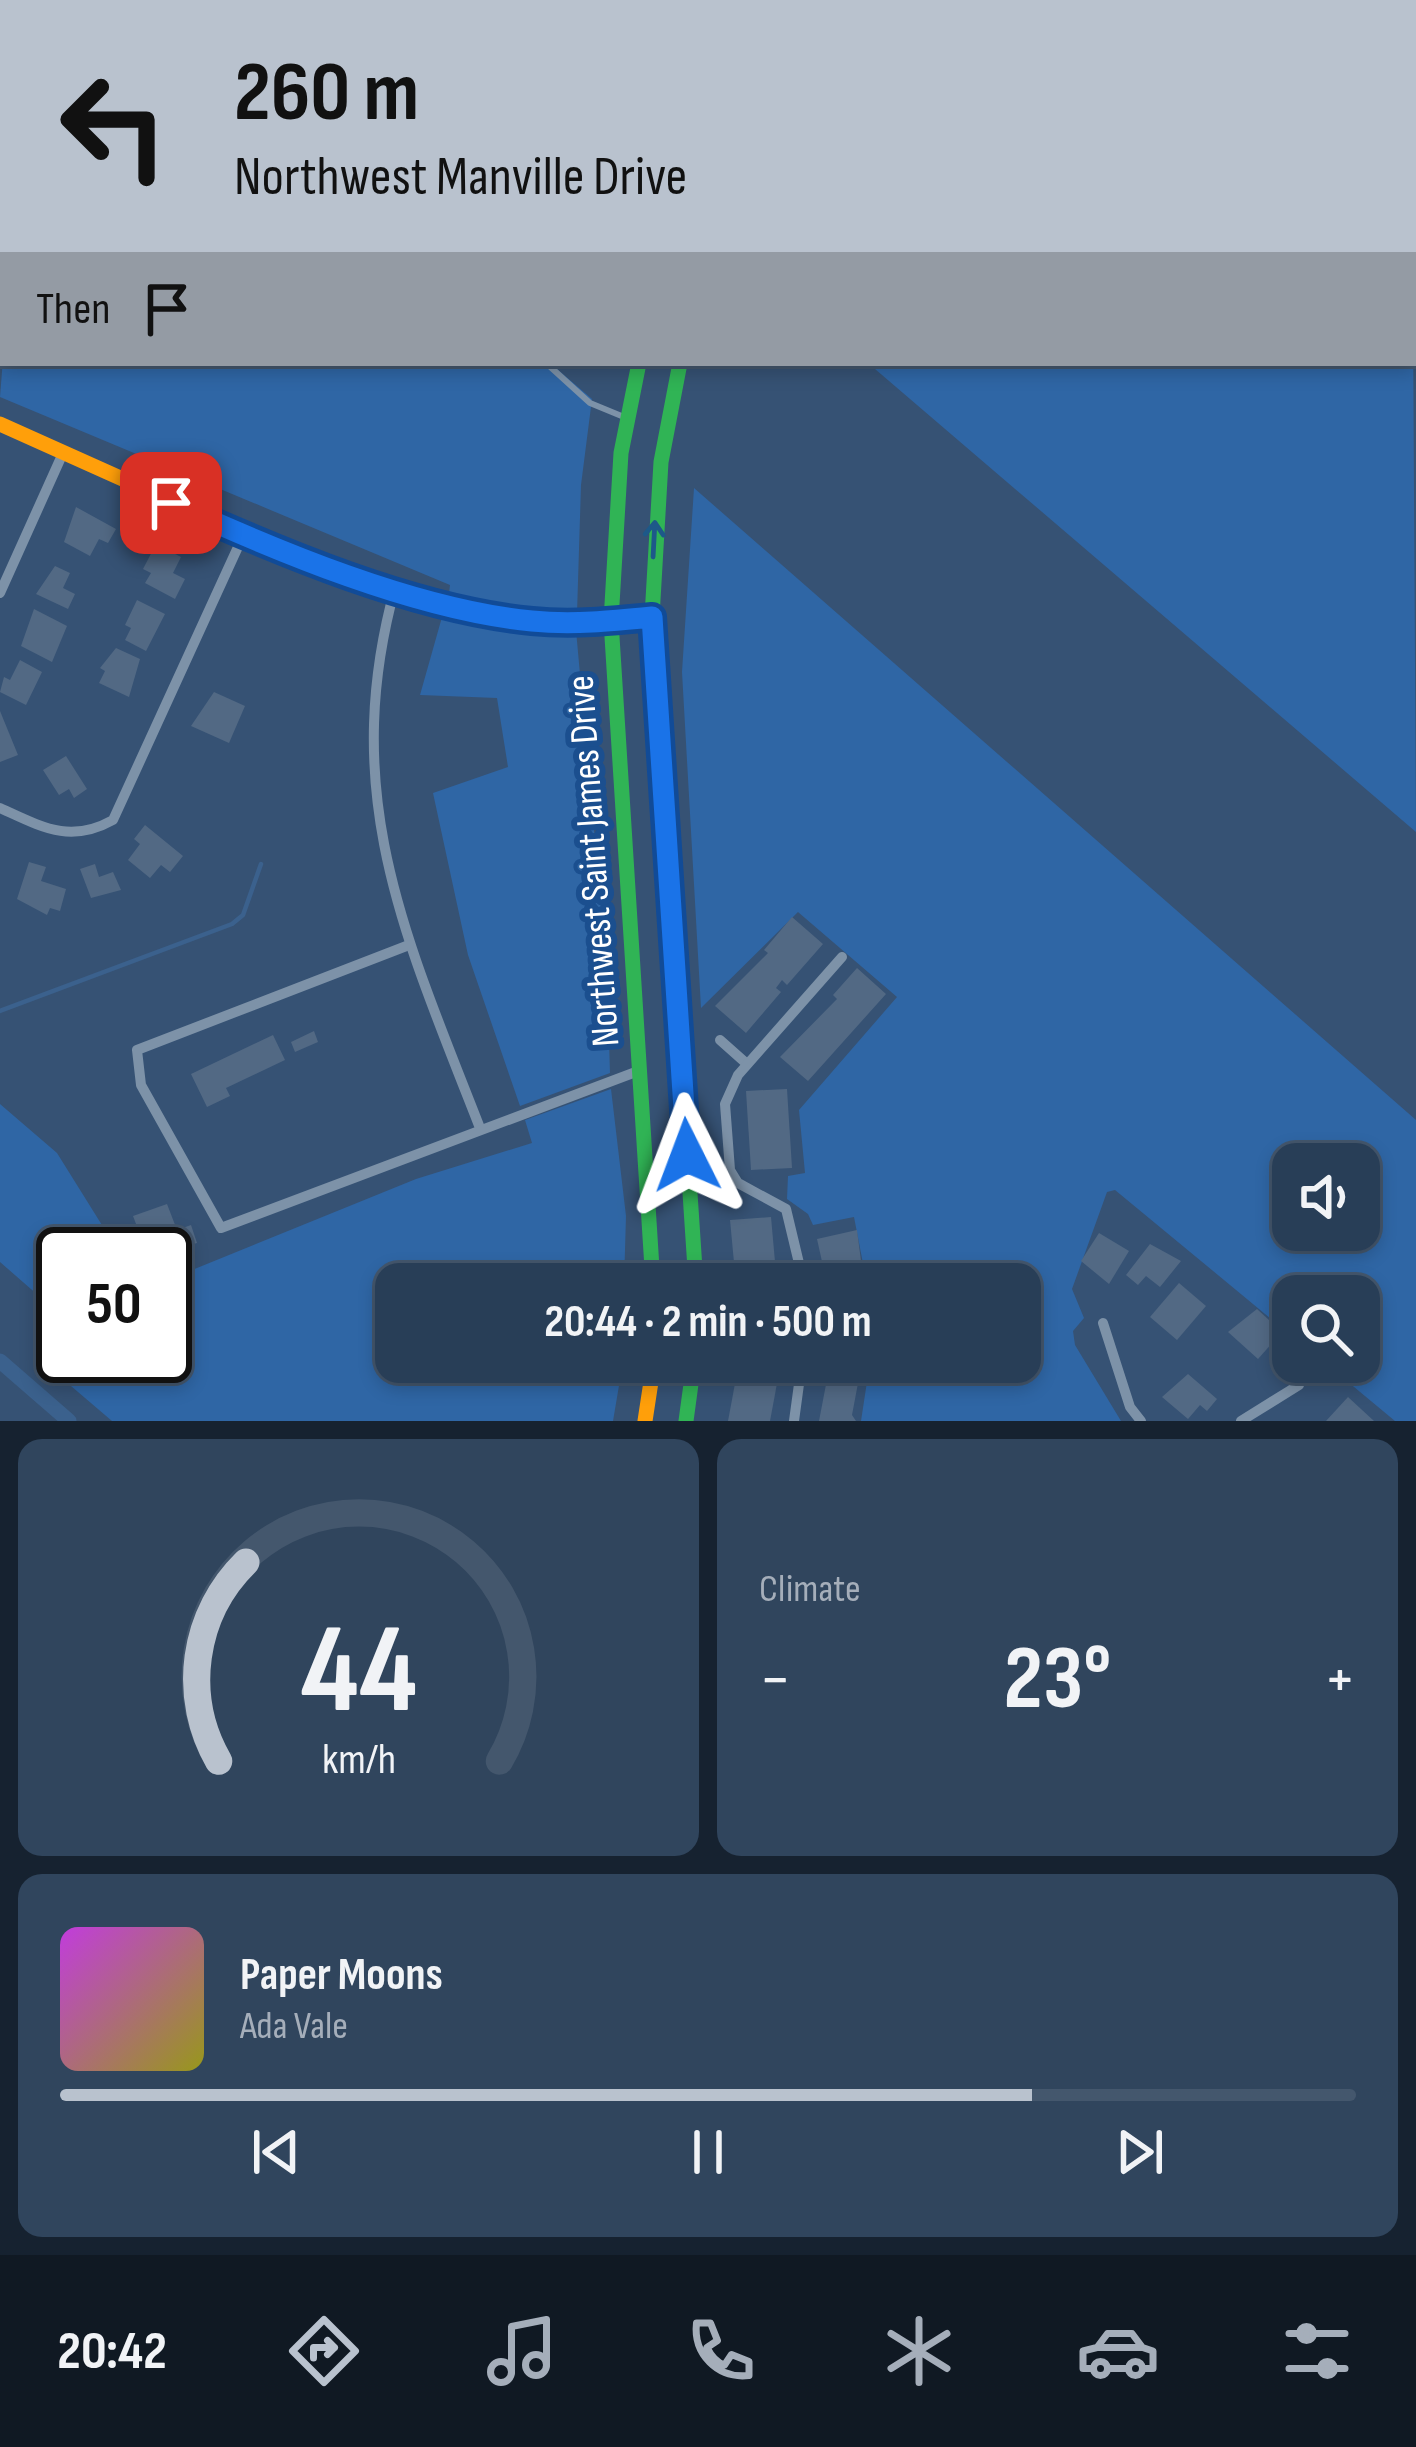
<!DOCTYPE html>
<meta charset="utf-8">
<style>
:root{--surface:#283e57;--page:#30455d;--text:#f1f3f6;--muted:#a5aeba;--line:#44576d;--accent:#b9c2ce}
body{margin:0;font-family:"Sofia Sans Condensed",sans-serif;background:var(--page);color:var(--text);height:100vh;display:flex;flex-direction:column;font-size:45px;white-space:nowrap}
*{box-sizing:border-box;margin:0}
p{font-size:39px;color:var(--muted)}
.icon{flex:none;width:66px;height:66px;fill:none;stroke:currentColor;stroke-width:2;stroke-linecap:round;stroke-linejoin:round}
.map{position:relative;height:1421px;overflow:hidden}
.details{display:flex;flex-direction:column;gap:18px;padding:18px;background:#162230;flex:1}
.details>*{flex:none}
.banner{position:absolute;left:0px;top:0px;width:1416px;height:366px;box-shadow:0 6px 18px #0003,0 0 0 3px var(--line);background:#b9c2ce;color:#111;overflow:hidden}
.fabs{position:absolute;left:1272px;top:1143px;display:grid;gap:24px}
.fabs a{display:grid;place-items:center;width:108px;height:108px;border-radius:24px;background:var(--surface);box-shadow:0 6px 18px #0003,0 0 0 3px var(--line);font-size:60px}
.speed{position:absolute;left:36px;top:1227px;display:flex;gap:24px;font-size:60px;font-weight:700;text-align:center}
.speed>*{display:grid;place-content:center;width:156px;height:156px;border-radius:50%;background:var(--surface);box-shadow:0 6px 18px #0003,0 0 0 3px var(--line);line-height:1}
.speed .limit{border:6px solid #111;border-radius:18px;background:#fff;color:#111}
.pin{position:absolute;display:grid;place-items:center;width:102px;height:102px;color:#fff;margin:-51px;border-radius:24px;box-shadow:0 6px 18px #0006}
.me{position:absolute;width:132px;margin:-66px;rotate:357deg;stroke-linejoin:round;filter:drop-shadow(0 0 9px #0008)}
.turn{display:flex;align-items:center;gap:42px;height:252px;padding:0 36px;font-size:54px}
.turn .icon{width:156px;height:156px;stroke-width:2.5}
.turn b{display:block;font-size:84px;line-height:102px}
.then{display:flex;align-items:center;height:114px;padding:0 36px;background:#0003;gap:24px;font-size:45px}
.big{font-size:90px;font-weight:700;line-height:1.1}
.details .card{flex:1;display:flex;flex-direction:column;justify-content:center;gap:18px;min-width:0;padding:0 42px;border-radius:24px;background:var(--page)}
.details .dial{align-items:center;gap:0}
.dial svg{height:312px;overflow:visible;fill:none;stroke:var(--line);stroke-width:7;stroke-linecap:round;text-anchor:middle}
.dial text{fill:var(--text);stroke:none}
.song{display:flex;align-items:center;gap:36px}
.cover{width:144px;height:144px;border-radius:18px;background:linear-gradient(135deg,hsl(290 70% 55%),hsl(60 70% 35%))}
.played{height:12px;border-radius:6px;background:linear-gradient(90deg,var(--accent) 75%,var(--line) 75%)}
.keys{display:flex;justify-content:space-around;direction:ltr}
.heat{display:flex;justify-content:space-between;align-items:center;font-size:66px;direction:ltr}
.details .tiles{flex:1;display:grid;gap:18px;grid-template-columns:1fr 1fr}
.card:last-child{grid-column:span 2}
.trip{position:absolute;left:375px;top:1263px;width:666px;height:120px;border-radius:24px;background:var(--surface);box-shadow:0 6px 18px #0003,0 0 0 3px var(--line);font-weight:700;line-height:120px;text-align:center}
.dock{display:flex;height:192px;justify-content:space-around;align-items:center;background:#101923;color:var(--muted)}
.dock .icon{width:84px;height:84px}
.dock .current{color:var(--accent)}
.dock b{font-size:54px;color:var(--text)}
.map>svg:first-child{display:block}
.green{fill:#2f66a5;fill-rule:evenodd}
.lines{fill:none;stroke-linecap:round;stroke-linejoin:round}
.stream{stroke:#3b618d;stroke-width:4.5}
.canal{stroke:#3b618d;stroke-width:15}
.building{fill:#526984}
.path{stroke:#7d92a8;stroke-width:3;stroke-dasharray:6 9;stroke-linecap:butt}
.lane{stroke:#7d92a8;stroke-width:6}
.street{stroke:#7d92a8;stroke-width:10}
.fast{stroke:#30b455;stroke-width:15}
.slow{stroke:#ff9f0a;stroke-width:15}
.oneway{stroke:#1d5989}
.route-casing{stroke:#114b97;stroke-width:30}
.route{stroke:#1a73e8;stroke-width:21}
.labels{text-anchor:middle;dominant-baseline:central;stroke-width:12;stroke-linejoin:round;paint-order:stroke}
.street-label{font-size:39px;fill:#fff;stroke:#1b4f8f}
</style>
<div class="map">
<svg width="1416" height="1421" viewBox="0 0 1416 1421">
<rect width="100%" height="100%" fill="#365274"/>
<g class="green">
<path d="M0,0L137,3H3V212Z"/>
<path d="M1155,0H1416V219L1413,3Z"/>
<path d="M1413,318L1416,832L868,363H1413Z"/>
<path d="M3,359L550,363L592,399L581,485L577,614L530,613L449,594L450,585L0,397Z"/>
<path d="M694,488L1416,1120V1421H1395L1324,1362H1359V1296H1293V1337L1115,1190L1107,1192L1072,1289L1084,1318L1073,1331L1075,1345L1121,1421H861L870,1362H1020V1284H867L854,1217L813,1225L808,1214L787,1199L788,1176L805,1173L799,1110L897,997L798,912L701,1008L682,672ZM1293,1164H1359V1230H1293Z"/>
<path d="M444,610L527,628L576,630L607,973L610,1073L520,1106L468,955L433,793L508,767L497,698L420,695Z"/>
<path d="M611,1089L626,1216L624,1284H396V1362H623L613,1421H112L37,1357L63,1332V1356H165V1281L416,1179L532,1143L525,1120Z"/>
<path d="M0,1104L57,1153L120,1254H63V1317L0,1262Z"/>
</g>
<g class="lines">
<path class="stream" d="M0,1011L232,924L243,915L261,864"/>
<g class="canal">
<path d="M1071,0L1074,3"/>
<path d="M1413,290L1416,293"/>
<path d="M0,1361L69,1421"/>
</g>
</g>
<g class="building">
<path d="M76,507L116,529L108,543L99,539L90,556L64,542Z"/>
<path d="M156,544L181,557L173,573L185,579L175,599L145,583L151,573L143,569Z"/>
<path d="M55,566L70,573L63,588L75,594L68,609L36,594Z"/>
<path d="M137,600L165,614L146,651L125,640L131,628L125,625Z"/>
<path d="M34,609L67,626L52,662L21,646Z"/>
<path d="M116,648L140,659L129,697L99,683L105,671L100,668Z"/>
<path d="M20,660L42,672L26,705L0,692L4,677L10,680Z"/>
<path d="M214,692L245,706L229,743L191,726Z"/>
<path d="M0,711L18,755L0,762Z"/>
<path d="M66,756L87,789L74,798L69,789L59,795L43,770Z"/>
<path d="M145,825L183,856L170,872L161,865L150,878L128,860L140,844L134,839Z"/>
<path d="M29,862L46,867L41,881L66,889L60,911L50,908L47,915L17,899Z"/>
<path d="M95,864L99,877L113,872L121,890L91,898L80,869Z"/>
<path d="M792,917L823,944L787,985L782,980L776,988L781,992L746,1033L715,1006L768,953L764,950Z"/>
<path d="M857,968L886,994L808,1081L780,1057L837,999L833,995Z"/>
<path d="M314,1031L318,1042L295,1052L291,1042Z"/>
<path d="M273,1035L285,1060L226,1088L230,1096L207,1107L191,1074Z"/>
<path d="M787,1089L792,1168L751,1170L746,1091Z"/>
<path d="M167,1204L177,1230L191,1225L197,1243L156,1254L154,1247L146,1250L133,1216Z"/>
<path d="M771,1217L777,1284H736L730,1220Z"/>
<path d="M857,1230L864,1284H827L817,1239Z"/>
<path d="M1099,1233L1129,1251L1109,1284L1081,1261Z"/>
<path d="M1150,1244L1181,1261L1160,1287L1146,1276L1138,1285L1126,1275Z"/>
<path d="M1179,1283L1206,1306L1177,1340L1150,1317Z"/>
<path d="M1257,1309L1282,1332L1258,1359L1228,1332Z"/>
<path d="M739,1362H781L770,1421H728Z"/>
<path d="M822,1362H862L852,1415L856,1421H819L828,1374L820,1372Z"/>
<path d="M1188,1374L1217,1399L1207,1411L1200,1405L1188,1419L1162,1397Z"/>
<path d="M1348,1397L1374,1421H1326Z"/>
</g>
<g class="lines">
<g class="path">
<path d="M1367,0L1368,3"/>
<path d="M1413,41L1416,42"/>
</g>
<g class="lane">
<path d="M189,0L190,3"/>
<path d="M71,3L73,0"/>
<path d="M546,363L590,403L624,417"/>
</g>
<g class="street">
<path d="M484,0L486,3"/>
<path d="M494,0L498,3"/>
<path d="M395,588C338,796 406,938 480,1128"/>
<path d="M0,593L63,453"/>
<path d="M0,808C42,827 70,844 113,820L243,536"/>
<path d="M409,945L137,1050L141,1085L221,1228L641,1070"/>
<path d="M720,1040L747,1064"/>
<path d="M804,1284L786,1209L738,1183L730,1170L725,1104L738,1075L842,957"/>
<path d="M1103,1323L1130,1407L1141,1421"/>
<path d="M794,1421L802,1362"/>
<path d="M1241,1421L1299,1385"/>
</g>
<g class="fast">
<path d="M810,3L813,0"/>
<path d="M861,3L863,0"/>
<path d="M639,363L621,453L611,621L653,1284"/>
<path d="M680,363L661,462L652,617L696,1284"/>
<path d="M686,1421L694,1362"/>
</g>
<g class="slow">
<path d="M0,424L312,564L529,621L652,617"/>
<path d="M645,1421L654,1362"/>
</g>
</g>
<defs><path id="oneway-shaft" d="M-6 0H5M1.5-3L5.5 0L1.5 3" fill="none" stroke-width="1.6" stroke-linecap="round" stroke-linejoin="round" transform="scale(3)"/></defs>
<use class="oneway" href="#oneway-shaft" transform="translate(654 539) rotate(-87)"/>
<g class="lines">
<defs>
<path id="route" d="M171,503C277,551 416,610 532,621C572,625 612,621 652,617L687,1155"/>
</defs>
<use href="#route" class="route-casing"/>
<use href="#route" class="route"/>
</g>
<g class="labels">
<g class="street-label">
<text transform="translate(594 861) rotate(-94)">Northwest Saint James Drive</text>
</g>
</g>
</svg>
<div class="fabs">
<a><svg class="icon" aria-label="sound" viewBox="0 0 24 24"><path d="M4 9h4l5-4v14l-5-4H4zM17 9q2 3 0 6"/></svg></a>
<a><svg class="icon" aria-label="search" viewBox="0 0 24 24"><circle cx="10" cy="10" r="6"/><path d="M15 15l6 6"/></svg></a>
</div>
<div class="speed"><div class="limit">50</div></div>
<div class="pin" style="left:171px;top:503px;background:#d93025"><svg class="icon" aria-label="arrive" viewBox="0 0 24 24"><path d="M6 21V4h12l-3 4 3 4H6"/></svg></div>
<svg class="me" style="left:687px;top:1155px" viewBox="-20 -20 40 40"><path d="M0-17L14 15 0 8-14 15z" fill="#1a73e8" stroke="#fff" stroke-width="4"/></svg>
<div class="trip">20:44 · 2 min · 500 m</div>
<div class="banner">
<div class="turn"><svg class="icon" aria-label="left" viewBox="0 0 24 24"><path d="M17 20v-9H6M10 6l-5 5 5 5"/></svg><div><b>260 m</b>Northwest Manville Drive</div></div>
<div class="then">Then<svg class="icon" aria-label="arrive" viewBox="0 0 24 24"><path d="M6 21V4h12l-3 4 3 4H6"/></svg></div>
</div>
</div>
<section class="details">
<div class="tiles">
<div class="card dial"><svg viewBox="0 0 100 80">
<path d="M14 69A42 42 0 1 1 86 69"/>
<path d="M14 69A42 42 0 0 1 21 18" stroke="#b9c2ce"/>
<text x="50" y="56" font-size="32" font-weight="700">44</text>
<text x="50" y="72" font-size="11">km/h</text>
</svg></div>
<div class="card"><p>Climate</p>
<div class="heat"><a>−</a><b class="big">23°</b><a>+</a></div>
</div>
<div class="card">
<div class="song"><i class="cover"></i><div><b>Paper Moons</b><p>Ada Vale</p></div></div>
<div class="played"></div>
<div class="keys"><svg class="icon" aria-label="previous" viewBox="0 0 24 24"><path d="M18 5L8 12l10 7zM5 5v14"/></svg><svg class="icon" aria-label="pause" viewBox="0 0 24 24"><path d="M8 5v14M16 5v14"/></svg><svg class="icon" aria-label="next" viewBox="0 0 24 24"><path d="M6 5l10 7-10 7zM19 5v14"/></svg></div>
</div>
</div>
</section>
<nav class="dock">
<b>20:42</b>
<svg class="icon current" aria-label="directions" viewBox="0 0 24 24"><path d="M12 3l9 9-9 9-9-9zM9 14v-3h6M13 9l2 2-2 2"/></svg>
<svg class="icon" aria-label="music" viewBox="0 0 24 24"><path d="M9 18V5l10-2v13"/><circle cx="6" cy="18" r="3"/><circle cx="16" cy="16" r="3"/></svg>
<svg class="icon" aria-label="phone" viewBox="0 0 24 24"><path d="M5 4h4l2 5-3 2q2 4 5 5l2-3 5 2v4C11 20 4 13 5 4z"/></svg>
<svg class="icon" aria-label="climate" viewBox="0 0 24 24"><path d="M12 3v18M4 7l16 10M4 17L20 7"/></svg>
<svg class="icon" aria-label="car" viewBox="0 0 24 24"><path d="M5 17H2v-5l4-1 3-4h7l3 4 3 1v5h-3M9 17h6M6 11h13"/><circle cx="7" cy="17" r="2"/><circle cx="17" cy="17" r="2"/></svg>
<svg class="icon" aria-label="filters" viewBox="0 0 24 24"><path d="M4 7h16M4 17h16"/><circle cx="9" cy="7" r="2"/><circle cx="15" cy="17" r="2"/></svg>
</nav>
